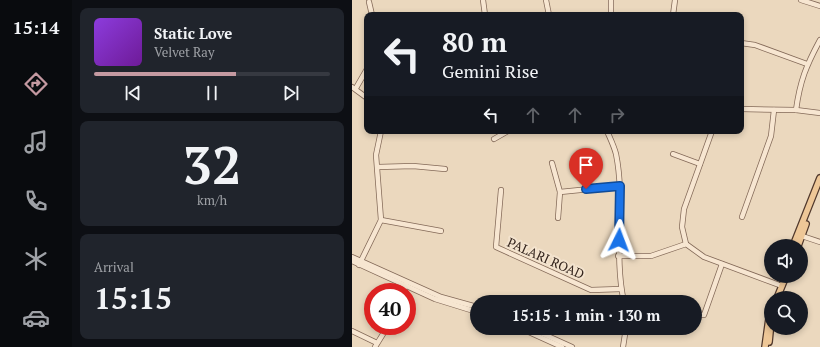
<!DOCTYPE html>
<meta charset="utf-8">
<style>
:root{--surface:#171b24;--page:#20242c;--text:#f1f3f6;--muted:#9ea1a6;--line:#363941;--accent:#c499a1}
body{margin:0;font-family:"PT Serif",serif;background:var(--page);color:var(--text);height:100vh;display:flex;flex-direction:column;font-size:15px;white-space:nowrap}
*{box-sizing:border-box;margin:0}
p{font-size:13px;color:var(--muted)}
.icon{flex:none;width:22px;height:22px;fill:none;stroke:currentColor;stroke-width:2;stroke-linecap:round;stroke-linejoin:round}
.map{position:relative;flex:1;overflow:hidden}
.panel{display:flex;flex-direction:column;gap:8px;padding:8px;background:#0d0f14;width:280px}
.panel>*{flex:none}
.top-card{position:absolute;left:12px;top:12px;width:380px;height:122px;border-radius:8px;box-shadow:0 2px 6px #0003;background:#171b24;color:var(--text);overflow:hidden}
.controls{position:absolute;left:412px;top:239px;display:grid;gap:8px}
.controls a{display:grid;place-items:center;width:44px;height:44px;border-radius:50%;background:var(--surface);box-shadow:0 2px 6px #0003;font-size:20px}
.speed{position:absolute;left:12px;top:283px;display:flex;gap:8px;font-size:20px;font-weight:700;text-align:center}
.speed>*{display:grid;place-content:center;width:52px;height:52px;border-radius:50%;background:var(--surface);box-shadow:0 2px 6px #0003;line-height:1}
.speed .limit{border:6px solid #d22;background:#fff;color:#111}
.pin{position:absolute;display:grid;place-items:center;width:34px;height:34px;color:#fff;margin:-41px -17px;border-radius:50% 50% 50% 0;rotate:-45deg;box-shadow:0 0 4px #0007}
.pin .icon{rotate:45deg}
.me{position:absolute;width:44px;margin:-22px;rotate:3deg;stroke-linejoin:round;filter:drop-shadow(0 0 3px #0008)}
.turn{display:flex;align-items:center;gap:14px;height:84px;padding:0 12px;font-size:18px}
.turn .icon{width:52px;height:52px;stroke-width:2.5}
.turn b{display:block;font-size:28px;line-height:34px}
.lanes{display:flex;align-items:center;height:38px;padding:0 12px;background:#0003;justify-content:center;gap:20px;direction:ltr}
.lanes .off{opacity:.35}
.big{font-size:30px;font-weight:600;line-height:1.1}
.panel .tile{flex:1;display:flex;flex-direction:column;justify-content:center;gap:6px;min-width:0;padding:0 14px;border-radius:8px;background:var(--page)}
.panel .dial{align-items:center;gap:0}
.dial b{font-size:52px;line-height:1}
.song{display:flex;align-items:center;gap:12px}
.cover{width:48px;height:48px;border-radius:6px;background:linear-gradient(135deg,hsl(270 70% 55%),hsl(280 70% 35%))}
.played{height:4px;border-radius:2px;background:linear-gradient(90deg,var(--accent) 60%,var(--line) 60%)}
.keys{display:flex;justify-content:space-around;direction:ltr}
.trip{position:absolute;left:118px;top:295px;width:232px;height:40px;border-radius:20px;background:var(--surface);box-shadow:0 2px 6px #0003;font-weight:600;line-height:40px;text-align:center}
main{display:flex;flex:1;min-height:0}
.menu{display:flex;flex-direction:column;width:72px;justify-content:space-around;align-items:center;background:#090b0e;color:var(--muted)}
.menu .icon{width:28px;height:28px}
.menu .active{color:var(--accent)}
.menu b{font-size:18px;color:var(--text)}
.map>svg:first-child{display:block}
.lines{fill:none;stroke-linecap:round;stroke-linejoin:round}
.minor-casing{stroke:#836958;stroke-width:6}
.major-casing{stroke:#50382c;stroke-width:8}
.minor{stroke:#f7e6d1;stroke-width:4.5}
.major{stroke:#eec797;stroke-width:5.5}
.route-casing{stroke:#114b97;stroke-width:10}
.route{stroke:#1a73e8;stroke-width:7}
.labels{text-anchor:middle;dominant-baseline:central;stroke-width:4;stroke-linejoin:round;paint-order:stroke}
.street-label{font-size:13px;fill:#33241c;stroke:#f3e3ce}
</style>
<main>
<nav class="menu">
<b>15:14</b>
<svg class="icon active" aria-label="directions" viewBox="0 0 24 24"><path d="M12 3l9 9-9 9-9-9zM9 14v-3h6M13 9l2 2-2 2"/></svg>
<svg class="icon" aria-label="music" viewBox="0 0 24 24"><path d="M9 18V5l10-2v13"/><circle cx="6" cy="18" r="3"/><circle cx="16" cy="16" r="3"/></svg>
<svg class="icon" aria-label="phone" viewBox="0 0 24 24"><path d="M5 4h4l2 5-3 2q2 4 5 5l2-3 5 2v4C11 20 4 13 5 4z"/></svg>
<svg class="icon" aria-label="climate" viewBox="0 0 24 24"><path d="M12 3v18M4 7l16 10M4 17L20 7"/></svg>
<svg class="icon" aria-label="car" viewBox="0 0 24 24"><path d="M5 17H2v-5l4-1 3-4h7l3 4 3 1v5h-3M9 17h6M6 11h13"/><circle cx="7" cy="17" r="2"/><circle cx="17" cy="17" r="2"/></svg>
</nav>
<section class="panel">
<div class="tile">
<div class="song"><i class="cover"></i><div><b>Static Love</b><p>Velvet Ray</p></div></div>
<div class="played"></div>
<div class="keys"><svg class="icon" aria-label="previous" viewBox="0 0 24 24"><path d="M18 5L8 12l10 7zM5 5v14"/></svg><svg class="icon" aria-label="pause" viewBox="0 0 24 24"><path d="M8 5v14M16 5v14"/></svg><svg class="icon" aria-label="next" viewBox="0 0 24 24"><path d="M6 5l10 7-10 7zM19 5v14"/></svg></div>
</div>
<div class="tile dial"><b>32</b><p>km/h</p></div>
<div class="tile"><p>Arrival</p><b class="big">15:15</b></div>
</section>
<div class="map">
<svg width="468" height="347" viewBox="0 0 468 347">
<rect width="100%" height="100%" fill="#ebd8be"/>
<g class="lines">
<defs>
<g id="minor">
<path d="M131,0L133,15"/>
<path d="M194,0L197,15"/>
<path d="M449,0L468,6"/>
<path d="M17,2L20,15"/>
<path d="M259,15V0"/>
<path d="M321,15L323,0"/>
<path d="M389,43L403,45L455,64"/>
<path d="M0,87L15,98"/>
<path d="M4,88L15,69"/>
<path d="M389,109L444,110L468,113"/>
<path d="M444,110C448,81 454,66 468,40"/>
<path d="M255,131C258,138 262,146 264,154C274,203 261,253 272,302"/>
<path d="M360,131L332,209L330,227L334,244L352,257L430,286"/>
<path d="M142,139L156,131"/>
<path d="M321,154L348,164"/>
<path d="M200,163L208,192L206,218"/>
<path d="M26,167L61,166L93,169"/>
<path d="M149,190L144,247L239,290L269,289"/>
<path d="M208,192L268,186"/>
<path d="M390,217L419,136L422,110"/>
<path d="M29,220L89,231"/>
<path d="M447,235L468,242"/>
<path d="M266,256H299L334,244"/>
<path d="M0,257L89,297L125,307"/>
<path d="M0,261L83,299L125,312"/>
<path d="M7,265L29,220L24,155L29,131"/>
<path d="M51,292L54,284"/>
<path d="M343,315H352L370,264"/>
<path d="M168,328L210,347"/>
<path d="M178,328L220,347"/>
<path d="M0,331L25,343"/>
<path d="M23,347L36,326"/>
<path d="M271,347L274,328"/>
</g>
<g id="major">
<path d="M441,246L468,178"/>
<path d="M446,246L454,224"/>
<path d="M425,298L434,276"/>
<path d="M417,342L419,322"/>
<path d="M413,347L419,304"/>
</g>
</defs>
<use href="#minor" class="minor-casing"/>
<use href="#major" class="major-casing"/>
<use href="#minor" class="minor"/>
<use href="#major" class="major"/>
</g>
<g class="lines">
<defs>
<path id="route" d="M234,189L268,186L267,240"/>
</defs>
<use href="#route" class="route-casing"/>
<use href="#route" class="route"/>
</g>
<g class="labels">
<g class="street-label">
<text transform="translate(194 258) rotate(24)">PALARI ROAD</text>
</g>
</g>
</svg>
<div class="controls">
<a><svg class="icon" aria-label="sound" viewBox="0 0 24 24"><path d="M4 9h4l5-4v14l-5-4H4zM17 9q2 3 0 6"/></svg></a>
<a><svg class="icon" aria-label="search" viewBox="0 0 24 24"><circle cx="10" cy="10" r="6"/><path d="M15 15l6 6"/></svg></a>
</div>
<div class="speed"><div class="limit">40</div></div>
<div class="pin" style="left:234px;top:189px;background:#d93025"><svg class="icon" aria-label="arrive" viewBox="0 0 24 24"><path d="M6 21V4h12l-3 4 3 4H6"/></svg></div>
<svg class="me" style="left:267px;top:240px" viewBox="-20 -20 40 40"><path d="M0-17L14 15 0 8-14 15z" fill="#1a73e8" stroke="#fff" stroke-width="4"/></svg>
<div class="trip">15:15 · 1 min · 130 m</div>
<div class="top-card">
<div class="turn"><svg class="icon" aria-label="left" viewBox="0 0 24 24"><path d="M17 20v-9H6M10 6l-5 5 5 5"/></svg><div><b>80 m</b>Gemini Rise</div></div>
<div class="lanes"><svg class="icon" aria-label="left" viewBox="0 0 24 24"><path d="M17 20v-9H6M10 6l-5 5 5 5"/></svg><svg class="icon off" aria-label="ahead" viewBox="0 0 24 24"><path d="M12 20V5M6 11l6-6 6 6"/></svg><svg class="icon off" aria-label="ahead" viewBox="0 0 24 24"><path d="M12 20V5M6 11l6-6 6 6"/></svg><svg class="icon off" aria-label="right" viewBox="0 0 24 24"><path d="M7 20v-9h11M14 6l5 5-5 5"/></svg></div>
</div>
</div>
</main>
